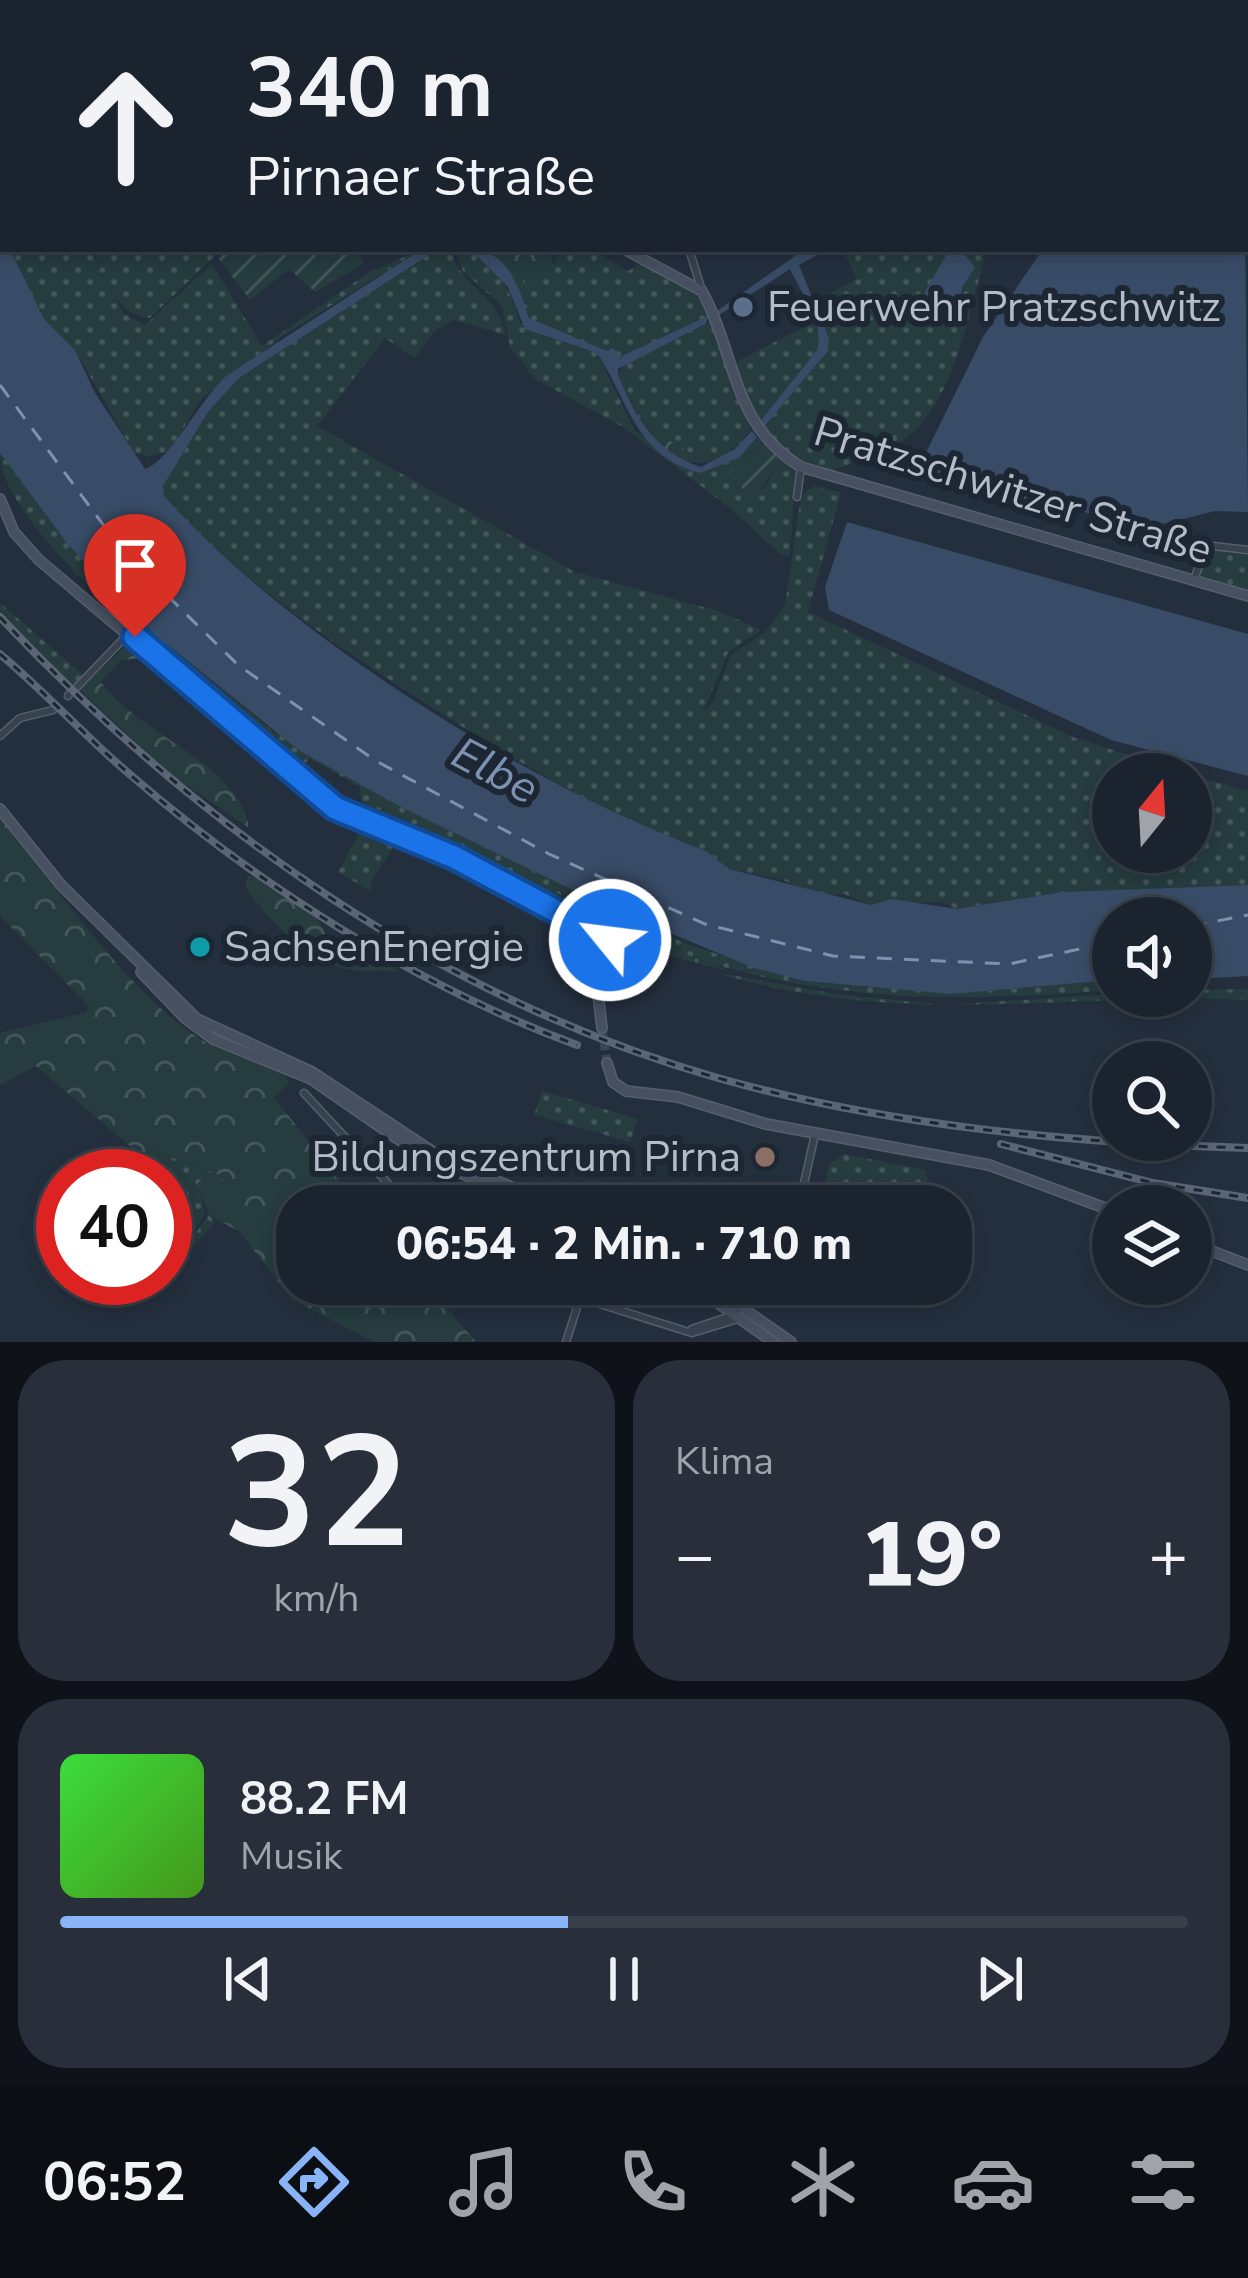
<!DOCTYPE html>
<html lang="de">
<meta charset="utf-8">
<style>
:root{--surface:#1b232e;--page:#282f3a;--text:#f1f3f6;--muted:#a0a4aa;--line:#39404a;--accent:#8ab4f8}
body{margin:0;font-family:"Nunito Sans",sans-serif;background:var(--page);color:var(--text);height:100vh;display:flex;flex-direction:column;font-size:45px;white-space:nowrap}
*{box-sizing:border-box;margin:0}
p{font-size:39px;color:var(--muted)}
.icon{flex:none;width:66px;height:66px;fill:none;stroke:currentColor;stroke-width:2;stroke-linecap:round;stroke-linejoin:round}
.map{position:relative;height:1342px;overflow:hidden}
.drawer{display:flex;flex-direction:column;gap:18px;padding:18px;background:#0f1319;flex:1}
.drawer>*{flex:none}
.top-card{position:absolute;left:0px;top:0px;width:1248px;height:252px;box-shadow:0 6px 18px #0003,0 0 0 3px var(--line);background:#1b232e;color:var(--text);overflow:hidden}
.needle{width:78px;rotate:18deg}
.buttons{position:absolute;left:1092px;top:753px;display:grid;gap:24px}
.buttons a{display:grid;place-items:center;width:120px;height:120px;border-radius:50%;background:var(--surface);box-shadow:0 6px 18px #0003,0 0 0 3px var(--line);font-size:60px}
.speed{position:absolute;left:36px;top:1149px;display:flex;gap:24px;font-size:60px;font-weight:700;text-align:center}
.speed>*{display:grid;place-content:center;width:156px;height:156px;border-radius:50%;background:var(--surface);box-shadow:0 6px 18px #0003,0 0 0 3px var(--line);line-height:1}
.speed .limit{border:18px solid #d22;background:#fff;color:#111}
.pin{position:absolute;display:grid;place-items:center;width:102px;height:102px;color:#fff;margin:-123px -51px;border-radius:50% 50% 50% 0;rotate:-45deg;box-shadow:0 0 12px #0007}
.pin .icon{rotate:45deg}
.me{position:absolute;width:132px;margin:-66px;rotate:299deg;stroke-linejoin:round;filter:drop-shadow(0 0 9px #0008)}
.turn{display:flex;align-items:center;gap:42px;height:252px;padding:0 48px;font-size:54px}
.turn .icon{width:156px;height:156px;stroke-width:2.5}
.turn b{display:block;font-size:84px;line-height:102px}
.big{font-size:90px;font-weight:800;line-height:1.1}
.drawer .card{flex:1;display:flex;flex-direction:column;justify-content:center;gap:18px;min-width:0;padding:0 42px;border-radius:48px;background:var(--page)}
.drawer .dial{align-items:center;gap:0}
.dial b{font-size:156px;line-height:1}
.song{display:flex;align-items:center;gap:36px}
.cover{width:144px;height:144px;border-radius:18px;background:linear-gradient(135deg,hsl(120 70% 55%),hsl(100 70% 35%))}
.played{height:12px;border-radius:6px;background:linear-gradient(90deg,var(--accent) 45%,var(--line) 45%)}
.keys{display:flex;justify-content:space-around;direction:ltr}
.heat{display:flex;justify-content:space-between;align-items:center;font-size:66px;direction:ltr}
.drawer .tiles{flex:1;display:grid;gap:18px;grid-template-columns:1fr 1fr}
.card:last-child{grid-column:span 2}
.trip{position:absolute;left:276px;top:1185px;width:696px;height:120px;border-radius:48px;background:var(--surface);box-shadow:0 6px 18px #0003,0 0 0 3px var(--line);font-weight:800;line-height:120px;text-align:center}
.tab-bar{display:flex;height:192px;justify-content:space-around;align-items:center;background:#0b0e12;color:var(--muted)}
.tab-bar .icon{width:84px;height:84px}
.tab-bar .on{color:var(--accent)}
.tab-bar b{font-size:54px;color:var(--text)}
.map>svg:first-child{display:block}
.grass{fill:url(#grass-dots)}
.forest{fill:url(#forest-crowns)}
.garden{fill:url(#garden-furrows)}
.water{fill:#394c67}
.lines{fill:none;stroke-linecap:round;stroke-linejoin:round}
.ferry{stroke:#7c92b1;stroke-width:3;stroke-dasharray:15 12;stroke-linecap:butt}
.secondary-tunnel{stroke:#3a4453;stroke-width:9;stroke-dasharray:9 4.5;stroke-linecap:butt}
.street-casing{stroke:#565f6c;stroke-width:9}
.secondary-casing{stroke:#565f6c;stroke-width:12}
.street{stroke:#38414e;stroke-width:6}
.secondary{stroke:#465061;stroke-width:9}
.rail-casing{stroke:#5a6575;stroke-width:8}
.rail{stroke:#1d2633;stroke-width:3;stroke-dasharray:9;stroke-linecap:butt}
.route-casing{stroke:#114b97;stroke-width:30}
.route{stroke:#1a73e8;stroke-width:21}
.service-dot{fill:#5c6f8a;stroke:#1d2633;stroke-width:4.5}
.culture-dot{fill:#0f9aa8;stroke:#1d2633;stroke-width:4.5}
.education-dot{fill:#8d6e63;stroke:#1d2633;stroke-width:4.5}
.labels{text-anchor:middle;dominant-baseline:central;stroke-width:12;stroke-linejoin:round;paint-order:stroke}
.poi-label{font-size:42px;fill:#b4bcc9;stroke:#1d2633;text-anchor:start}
.street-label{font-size:42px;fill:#b4bcc9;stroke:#1d2633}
.water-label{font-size:45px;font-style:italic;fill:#7c92b1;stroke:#1d2633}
</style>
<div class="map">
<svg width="1248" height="1342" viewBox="0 0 1248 1342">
<defs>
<pattern id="grass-dots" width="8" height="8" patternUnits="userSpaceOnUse" patternTransform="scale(3)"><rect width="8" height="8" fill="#263c3f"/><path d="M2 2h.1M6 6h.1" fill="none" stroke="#435659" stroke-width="1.8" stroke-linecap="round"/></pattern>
<pattern id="forest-crowns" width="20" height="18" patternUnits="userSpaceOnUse" patternTransform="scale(3)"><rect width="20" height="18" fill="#263c3f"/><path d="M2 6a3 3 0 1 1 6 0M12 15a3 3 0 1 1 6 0" fill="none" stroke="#435659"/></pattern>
<pattern id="garden-furrows" width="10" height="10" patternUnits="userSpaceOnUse" patternTransform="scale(3)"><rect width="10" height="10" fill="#263c3f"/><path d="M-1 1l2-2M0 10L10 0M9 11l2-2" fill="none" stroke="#435659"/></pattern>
</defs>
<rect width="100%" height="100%" fill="#242f3e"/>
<g class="grass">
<path d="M10,249H90L124,314L145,325L212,264L262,346L368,273L422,249L284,335L201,399L170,451L148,457L134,453L75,350L44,319Z"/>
<path d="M92,249H222L150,318C116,317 105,276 92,249Z"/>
<path d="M438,249H451C460,289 497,291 506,335L453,320L435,331L414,358L385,338L317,426L575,572L718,611L761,630L729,651L703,712L713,703L730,656L766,631L785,605L801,496L814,486L841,493L808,612L1073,737L1187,774H1113V852H1191V775L1248,791V885L1062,892L957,909L942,902L871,905L844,894L815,895L783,880L729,869L706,851C604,815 513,760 422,701C329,641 238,579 164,496L163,486L208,412L239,378Z"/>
<path d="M454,249C491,249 511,290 520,322L544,336L597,353L635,431L700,473L739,458L757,437L762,442L727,474L764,489L781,458L796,468L790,556L780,554L730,508L623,427L535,379L510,347L502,306L463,271Z"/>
<path d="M573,249H591L628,271L642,263L688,284L710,315L620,358C591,342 556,336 529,318L523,279L555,267L554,258Z"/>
<path d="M842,249H951L962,288L960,249H987C971,303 956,398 909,436C888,453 846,466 821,473L792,459L762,429L828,351L821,318L825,296L857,279Z"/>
<path d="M712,320L732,390L751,429L733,448L708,462C675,445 614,415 630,370L624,365Z"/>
<path d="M814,322L821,339L817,350L758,424L730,365Z"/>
<path d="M0,453L67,543L142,623L273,731L399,806L612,909L689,945L805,981L950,994L1113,980V990C923,1005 779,1002 606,923C584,914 565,896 543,885L535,891L526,886L527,880L444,838L441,844L381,821L383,817L428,836L430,831L361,802L360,787L309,758L306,763L177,658L172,662C125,620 0,515 0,453Z"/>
<path d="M1215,549L1248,553V592L1201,575L1204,559Z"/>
<path d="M0,603L84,676L72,688L0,613Z"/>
<path d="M361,830L398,840L371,882L372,892L338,872Z"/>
<path d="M714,972L836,994L943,1005L1113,994L1191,996V990L1248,989V1000C1064,992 896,1029 714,972Z"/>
<path d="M542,1091L638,1119L630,1142L534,1115Z"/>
<path d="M844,1154L925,1170L929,1183L923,1206H903L831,1186L825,1206H819L830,1163Z"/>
<path d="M170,1157L235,1181L199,1182L205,1214L179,1254L209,1215L215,1222L108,1342L165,1278V1176H155L157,1162L144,1158Z"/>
</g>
<g class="forest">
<path d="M487,249L512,255L520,249H548L555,267L535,283L523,279L529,318L500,260Z"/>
<path d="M624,365L630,370C614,414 672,442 703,460L733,448L752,431C689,502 645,441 618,375Z"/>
<path d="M130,641L142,658L121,660L101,682C137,733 242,766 249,828L169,773L80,690Z"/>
<path d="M176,657L306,763L301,775L172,662Z"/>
<path d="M0,816C52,882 128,992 197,1037C221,1053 256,1060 283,1070L289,1084L274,1097L354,1200L352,1206H297V1284H426L476,1342H374L291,1299L240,1232L209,1215L198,1182L231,1179L170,1157L144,1158L36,1066L0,1085V1033L87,1012L89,1006L0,916Z"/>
<path d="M249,876L272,883L316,916L330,943L381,958L398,972C384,969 371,972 360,971C317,970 266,920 245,886Z"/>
<path d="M543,885L608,925L627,927L632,934L735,973L637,947L535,891Z"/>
</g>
<g class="garden">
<path d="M227,249H354L364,263L315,292L289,269L250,300L218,258Z"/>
<path d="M763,442L781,458L755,499L727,474Z"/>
</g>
<g class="water">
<path d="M1245,213L1248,512L1215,511L1135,531L1066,505L1053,510L915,475L983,337L1043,249H1245Z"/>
<path d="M0,229L3,249H10L44,319L75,350L95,393L145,469C168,463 201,399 226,376L422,249H438L239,378L208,412L163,486L164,496C291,638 529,785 706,851L729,869L871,905L891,899L957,909L1062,892L1248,885V976L1191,979V918H1113V980L950,994L805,981L754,968L612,909L399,806L300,751L142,624L67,543L0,453Z"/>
<path d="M470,249C507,249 519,287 529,318L607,351L613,348L620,357L710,315L705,324L618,369V375C635,417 655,452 701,467L735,449L752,431L757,437L739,458L700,473C635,456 629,401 597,353L525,329L508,287Z"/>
<path d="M805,249H829L799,265L829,339L828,351L762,429L758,424L817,350C825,325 801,292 790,269L716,317L714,313Z"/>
<path d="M960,249L975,267L962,288L959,309L928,303L925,292L949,250Z"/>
<path d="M847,522L1248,634V776L1111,740L829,610L825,587Z"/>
</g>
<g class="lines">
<g class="ferry">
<path d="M0,385L124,553L238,665L376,761L549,854L705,924L833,956L1009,964L1113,942"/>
<path d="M1191,926L1248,915"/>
</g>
<path class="secondary-tunnel" d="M602,1028L607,1063"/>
<defs>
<g id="street">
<path d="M214,0L215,3"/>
<path d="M437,0L440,3"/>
<path d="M1196,0L1199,3"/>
<path d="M711,3L714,0"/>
<path d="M1245,52L1248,55"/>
<path d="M689,249L702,291"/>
<path d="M797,497L801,467"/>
<path d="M1194,580L1203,554L1213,546L1248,550"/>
<path d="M77,687L127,635"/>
<path d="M68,696L70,693"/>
<path d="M0,736L20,718L53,710"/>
<path d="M304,1093L409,1206"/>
<path d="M799,1206L815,1134"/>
<path d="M536,1284L692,1333L738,1319"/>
<path d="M747,1309L766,1284"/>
<path d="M692,1329L733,1315L762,1284"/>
<path d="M566,1342L580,1298"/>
</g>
<g id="secondary">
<path d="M256,0L258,3"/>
<path d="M624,249L702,291C737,356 731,424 801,467L1248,596"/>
<path d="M0,499L14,532L39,560L319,797L352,817L454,857L610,940L598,994L602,1028"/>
<path d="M0,809L61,885L197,1019L312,1072L444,1159L557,1206"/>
<path d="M141,972L185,1018L213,1039L311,1079L421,1155L534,1206"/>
<path d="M607,1063L613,1082L626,1091L678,1097L766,1124L989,1165L1113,1211"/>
<path d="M1191,1243L1248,1265"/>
<path d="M691,1284L773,1342"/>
<path d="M708,1284L791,1342"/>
</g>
</defs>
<use href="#street" class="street-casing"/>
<use href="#secondary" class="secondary-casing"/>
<use href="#street" class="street"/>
<use href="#secondary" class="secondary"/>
<defs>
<g id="rail">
<path d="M0,617C196,825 439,999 718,1078C888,1126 1072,1143 1248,1148"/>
<path d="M0,654C44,691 83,734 127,772C256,884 416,986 577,1045"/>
<path d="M1001,1144L1153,1183L1248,1198"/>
</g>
</defs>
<use href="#rail" class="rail-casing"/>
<use href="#rail" class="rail"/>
</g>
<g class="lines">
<defs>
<path id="route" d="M135,637L335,808L454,857L610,940"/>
</defs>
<use href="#route" class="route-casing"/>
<use href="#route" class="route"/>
</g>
<circle class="service-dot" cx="743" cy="307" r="12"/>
<circle class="culture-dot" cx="200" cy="947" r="12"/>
<circle class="education-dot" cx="765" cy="1157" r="12"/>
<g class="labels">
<g class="poi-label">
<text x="767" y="307">Feuerwehr Pratzschwitz</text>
<text x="224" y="947">SachsenEnergie</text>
<text x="741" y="1157" text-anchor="end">Bildungszentrum Pirna</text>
</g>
<g class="street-label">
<text transform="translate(1013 491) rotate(17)">Pratzschwitzer Straße</text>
</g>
<g class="water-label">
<text transform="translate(495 771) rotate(28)">Elbe</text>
</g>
</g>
</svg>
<div class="buttons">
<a><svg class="needle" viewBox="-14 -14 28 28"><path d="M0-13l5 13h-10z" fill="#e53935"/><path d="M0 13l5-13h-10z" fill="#a0a4aa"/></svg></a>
<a><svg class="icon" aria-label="sound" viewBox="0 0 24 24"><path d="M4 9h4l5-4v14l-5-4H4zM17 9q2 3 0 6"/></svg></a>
<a><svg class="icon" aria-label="search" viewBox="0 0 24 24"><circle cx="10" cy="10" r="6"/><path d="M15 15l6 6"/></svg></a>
<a><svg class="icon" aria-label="layers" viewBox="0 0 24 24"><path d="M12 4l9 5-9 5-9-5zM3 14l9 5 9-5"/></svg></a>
</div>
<div class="speed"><div class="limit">40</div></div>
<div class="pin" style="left:135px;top:637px;background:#d93025"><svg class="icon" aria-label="arrive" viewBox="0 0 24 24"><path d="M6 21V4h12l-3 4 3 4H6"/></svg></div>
<svg class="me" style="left:610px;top:940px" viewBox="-20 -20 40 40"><circle r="17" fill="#1a73e8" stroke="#fff" stroke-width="3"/><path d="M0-11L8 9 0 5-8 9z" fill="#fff"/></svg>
<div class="trip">06:54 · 2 Min. · 710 m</div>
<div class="top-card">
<div class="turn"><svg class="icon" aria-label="ahead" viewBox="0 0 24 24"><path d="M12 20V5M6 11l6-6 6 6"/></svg><div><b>340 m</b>Pirnaer Straße</div></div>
</div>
</div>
<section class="drawer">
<div class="tiles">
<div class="card dial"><b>32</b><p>km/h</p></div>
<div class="card"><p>Klima</p>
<div class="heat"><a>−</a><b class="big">19°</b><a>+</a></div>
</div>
<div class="card">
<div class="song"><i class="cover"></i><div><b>88.2 FM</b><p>Musik</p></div></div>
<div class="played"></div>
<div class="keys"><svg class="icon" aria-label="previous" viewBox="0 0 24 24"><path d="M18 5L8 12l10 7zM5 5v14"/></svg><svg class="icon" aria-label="pause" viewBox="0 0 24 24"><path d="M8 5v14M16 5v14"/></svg><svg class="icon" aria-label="next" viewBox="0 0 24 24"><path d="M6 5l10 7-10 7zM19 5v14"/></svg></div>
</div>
</div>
</section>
<nav class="tab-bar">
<b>06:52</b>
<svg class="icon on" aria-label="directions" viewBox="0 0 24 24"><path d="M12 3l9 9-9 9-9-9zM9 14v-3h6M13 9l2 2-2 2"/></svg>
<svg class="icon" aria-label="music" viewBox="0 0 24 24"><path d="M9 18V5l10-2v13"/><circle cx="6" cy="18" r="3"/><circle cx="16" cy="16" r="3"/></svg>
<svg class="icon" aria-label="phone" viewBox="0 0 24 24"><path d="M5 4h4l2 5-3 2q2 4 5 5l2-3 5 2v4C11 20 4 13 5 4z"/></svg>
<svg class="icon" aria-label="climate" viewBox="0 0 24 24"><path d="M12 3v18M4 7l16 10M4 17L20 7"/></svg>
<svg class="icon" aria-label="car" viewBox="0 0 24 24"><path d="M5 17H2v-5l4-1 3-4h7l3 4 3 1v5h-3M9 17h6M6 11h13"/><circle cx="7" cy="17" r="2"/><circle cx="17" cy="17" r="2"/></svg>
<svg class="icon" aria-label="filters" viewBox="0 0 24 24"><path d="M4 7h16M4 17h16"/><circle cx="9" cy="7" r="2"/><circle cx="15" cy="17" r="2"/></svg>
</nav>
